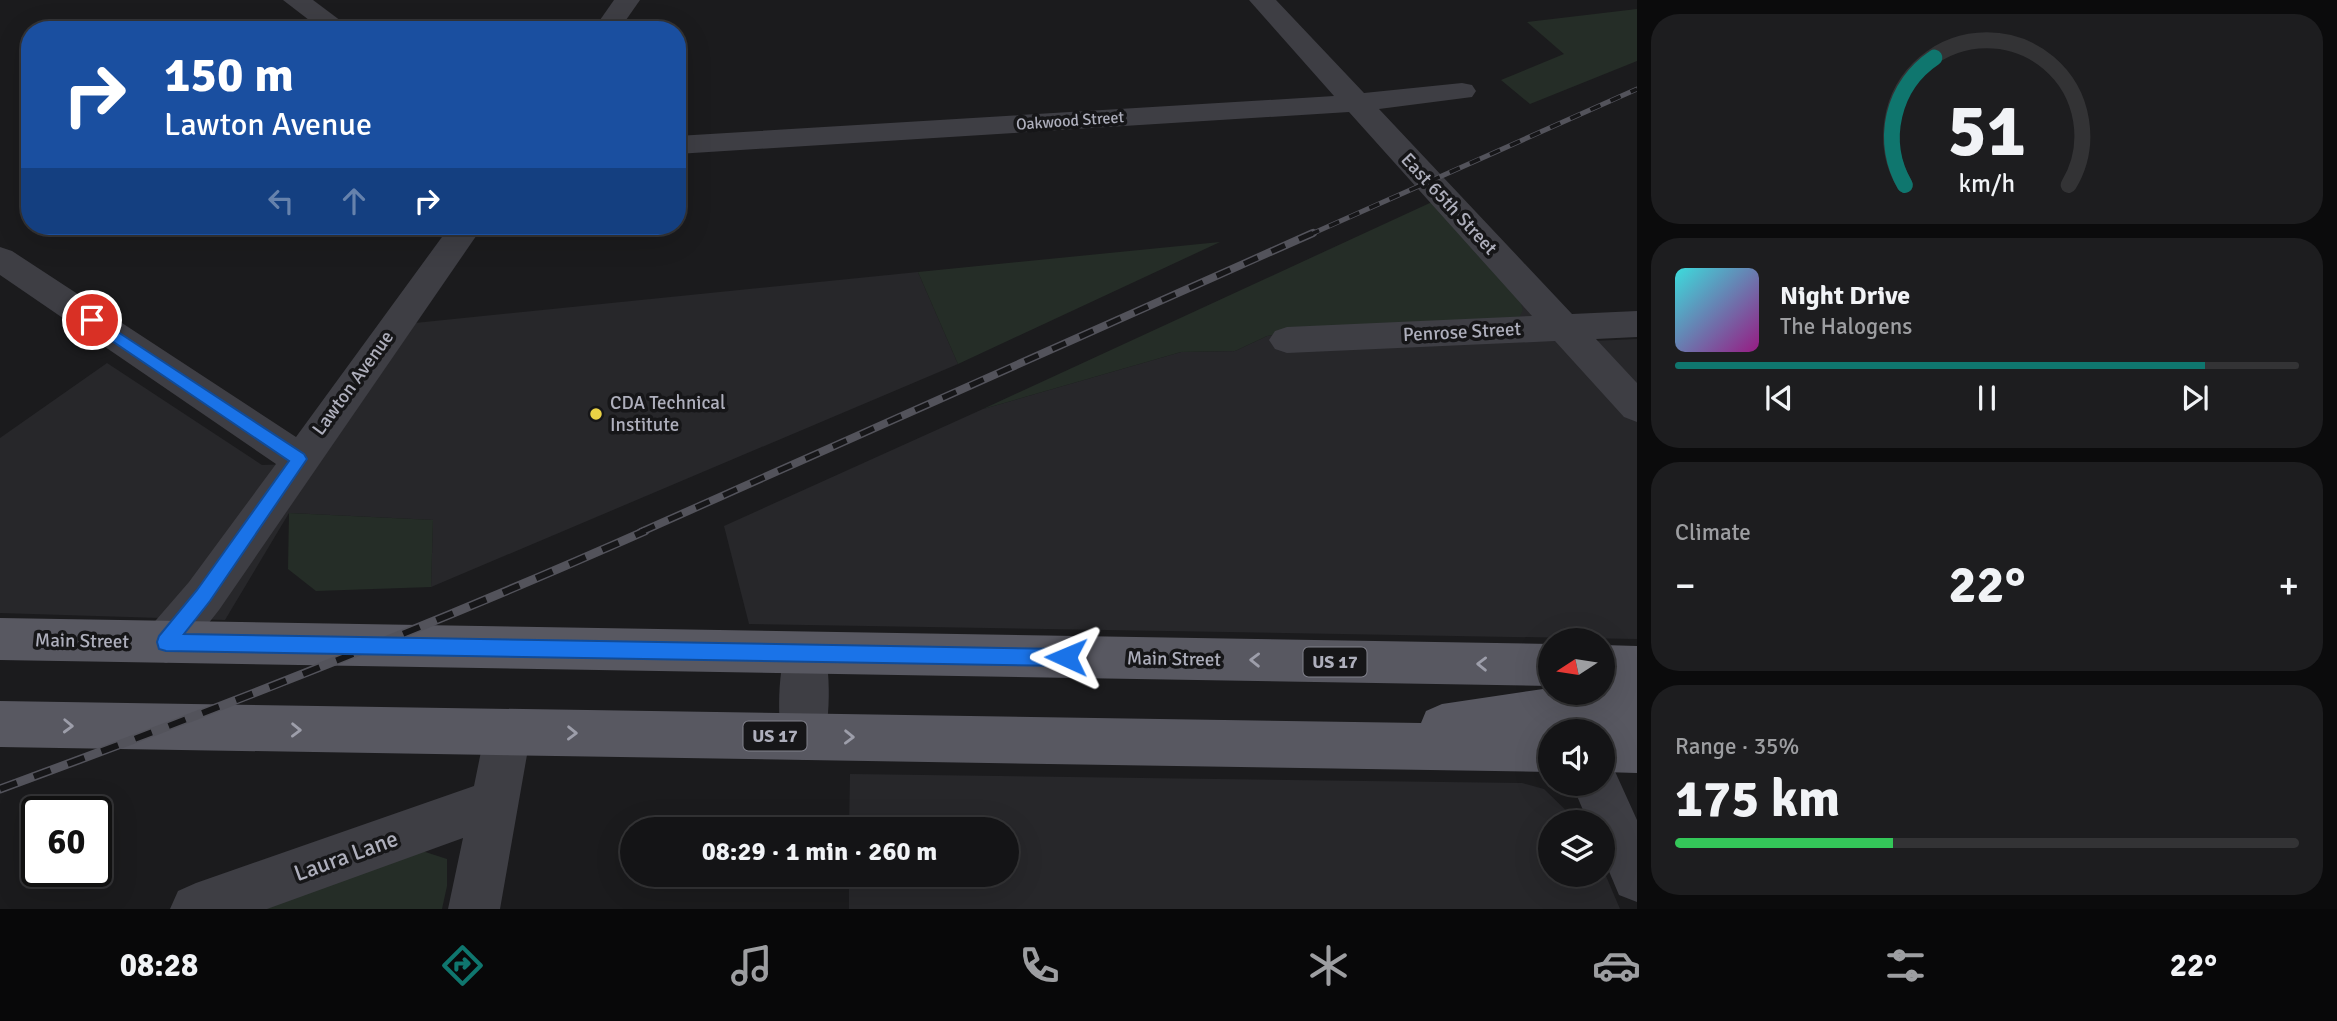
<!DOCTYPE html>
<meta charset="utf-8">
<style>
:root{--surface:#141416;--page:#1d1d1f;--text:#f1f3f6;--muted:#9d9ea1;--line:#333335;--accent:#0f766e}
body{margin:0;font-family:Signika,sans-serif;background:var(--page);color:var(--text);height:100vh;display:flex;flex-direction:column;font-size:26px;white-space:nowrap}
*{box-sizing:border-box;margin:0}
p{font-size:23px;color:var(--muted)}
.icon{flex:none;width:38px;height:38px;fill:none;stroke:currentColor;stroke-width:2;stroke-linecap:round;stroke-linejoin:round}
.map{position:relative;flex:1;overflow:hidden}
.panel{display:flex;flex-direction:column;gap:14px;padding:14px;background:#0b0b0c;width:700px}
.panel>*{flex:none}
.top-card{position:absolute;left:21px;top:21px;width:665px;height:214px;border-radius:28px;box-shadow:0 7px 28px #0002,0 0 0 2px var(--line);background:#1a4fa0;color:#fff;overflow:hidden}
.needle{width:46px;rotate:258deg}
.tools{position:absolute;left:1538px;top:628px;display:grid;gap:14px}
.tools a{display:grid;place-items:center;width:77px;height:77px;border-radius:50%;background:var(--surface);box-shadow:0 7px 28px #0002,0 0 0 2px var(--line);font-size:35px}
.speed{position:absolute;left:21px;top:796px;display:flex;gap:14px;font-size:35px;font-weight:700;text-align:center}
.speed>*{display:grid;place-content:center;width:91px;height:91px;border-radius:50%;background:var(--surface);box-shadow:0 7px 28px #0002,0 0 0 2px var(--line);line-height:1}
.speed .limit{border:4px solid #111;border-radius:10px;background:#fff;color:#111}
.pin{position:absolute;display:grid;place-items:center;width:60px;height:60px;color:#fff;margin:-30px;border:4px solid #fff;border-radius:50%;box-shadow:0 2px 7px #0007}
.me{position:absolute;width:77px;margin:-38px;rotate:271deg;stroke-linejoin:round;filter:drop-shadow(0 0 5px #0008)}
.turn{display:flex;align-items:center;gap:24px;height:147px;padding:0 28px;font-size:32px}
.turn .icon{width:91px;height:91px;stroke-width:2.5}
.turn b{display:block;font-size:49px;line-height:60px}
.lanes{display:flex;align-items:center;height:66px;padding:0 28px;background:#0003;justify-content:center;gap:35px;direction:ltr}
.lanes .off{opacity:.35}
.big{font-size:52px;font-weight:700;line-height:1.1}
.panel .widget{flex:1;display:flex;flex-direction:column;justify-content:center;gap:10px;min-width:0;padding:0 24px;border-radius:28px;background:var(--page)}
.panel .dial{align-items:center;gap:0}
.dial svg{height:182px;overflow:visible;fill:none;stroke:var(--line);stroke-width:7;stroke-linecap:round;text-anchor:middle}
.dial text{fill:var(--text);stroke:none}
.song{display:flex;align-items:center;gap:21px}
.cover{width:84px;height:84px;border-radius:10px;background:linear-gradient(135deg,hsl(180 70% 55%),hsl(310 70% 35%))}
.played{height:7px;border-radius:4px;background:linear-gradient(90deg,var(--accent) 85%,var(--line) 85%)}
.keys{display:flex;justify-content:space-around;direction:ltr}
.heat{display:flex;justify-content:space-between;align-items:center;font-size:38px;direction:ltr}
.charge{height:10px;border-radius:5px;background:linear-gradient(90deg,#34c759 35%,var(--line) 0)}
.trip{position:absolute;left:620px;top:817px;width:399px;height:70px;border-radius:35px;background:var(--surface);box-shadow:0 7px 28px #0002,0 0 0 2px var(--line);font-weight:700;line-height:70px;text-align:center}
.tabs{display:flex;height:112px;justify-content:space-around;align-items:center;background:#080809;color:var(--muted)}
.tabs .icon{width:49px;height:49px}
.tabs .on{color:var(--accent)}
.tabs b{font-size:32px;color:var(--text)}
main{display:flex;flex:1;min-height:0}
.map>svg:first-child{display:block}
.built{fill:#27272a}
.green{fill:#252d27}
.lines{fill:none;stroke-linecap:round;stroke-linejoin:round}
.minor{fill:#3e3e44;fill-rule:evenodd}
.major{fill:#585861;fill-rule:evenodd}
.rail-far2-casing{stroke:#53535b;stroke-width:5}
.rail-far1-casing{stroke:#53535b;stroke-width:8}
.rail-casing{stroke:#53535b;stroke-width:9}
.rail-far2{stroke:#161618;stroke-width:3.5;stroke-dasharray:11;stroke-linecap:butt}
.rail-far1{stroke:#161618;stroke-width:5;stroke-dasharray:15;stroke-linecap:butt}
.rail{stroke:#161618;stroke-width:6;stroke-dasharray:18;stroke-linecap:butt}
.oneway{stroke:#9d9eaa}
.route{fill:#1a73e8;stroke:#114b97;stroke-width:2}
.poi-dot{fill:#ebd345;stroke:#161618;stroke-width:2.5}
.labels{text-anchor:middle;dominant-baseline:central;stroke-width:7;stroke-linejoin:round;paint-order:stroke}
.far-street-label{font-size:16px;fill:#aeafbc;stroke:#161618}
.shield{fill:#161618;stroke:#80818b;stroke-width:2}
.shield-label{font-size:18px;font-weight:bold;fill:#aeafbc}
.street-label{font-size:19px;fill:#aeafbc;stroke:#161618}
.poi-label{font-size:19px;fill:#aeafbc;stroke:#161618;text-anchor:start}
.near-street-label{font-size:23px;fill:#aeafbc;stroke:#161618}
</style>
<main>
<div class="map">
<svg width="1637" height="909" viewBox="0 0 1637 909">
<rect width="100%" height="100%" fill="#1b1b1d"/>
<g class="built">
<path d="M918,272L958,364L431,587L433,520L289,513L225,620L0,613V438L107,363L262,465L317,463L415,323Z"/>
<path d="M1520,299L1592,341L1637,339V639L749,624L724,526L983,409L1181,352L1235,351L1267,336Z"/>
<path d="M850,774L1522,783L1544,789L1578,822H1550V875H1603V869L1620,909H849V875H1006V830L849,829Z"/>
</g>
<g class="green">
<path d="M1637,9V61L1530,104L1501,80L1564,54L1527,22Z"/>
<path d="M1432,202L1520,299L1523,310L1519,318L1302,330L1267,336L1235,351L1181,352L983,409Z"/>
<path d="M1220,242L958,364L918,272Z"/>
<path d="M289,513L433,520L431,587L316,591L288,569Z"/>
<path d="M410,847L447,859V886L442,909H229Z"/>
</g>
<g class="lines">
<g class="minor">
<path d="M283,0H313L353,30H322Z"/>
<path d="M614,0H640L619,30H593Z"/>
<path d="M1249,0H1276L1364,93L1462,83L1472,85L1476,91L1472,97L1379,109L1572,314L1637,311V337L1596,339L1637,383V422L1624,417L1555,341L1287,353L1275,349L1269,340L1275,331L1287,327L1532,316L1349,112L677,154V136L1334,96Z"/>
<path d="M450,226H483L219,610L182,657L166,663L150,657L144,642L150,627L189,582L276,464L0,275V247L12,251L296,437Z"/>
<path d="M805,632L821,638C832,665 831,727 820,754L803,760L786,754C775,726 778,665 789,638Z"/>
<path d="M508,709L524,716L531,732L500,909H448L463,838L267,909H170L178,891L196,883L474,786L485,732L492,716Z"/>
<path d="M1603,763L1613,767L1637,820V902L1619,895L1603,857V822H1588L1572,784H1603Z"/>
</g>
<g class="major">
<path d="M0,618L1550,644V686L0,660Z"/>
<path d="M1603,645L1637,646V773L1603,772V732H1586L1595,728L1550,732V772L0,747V701L1421,723L1426,711L1442,704L1550,688V693H1603Z"/>
</g>
<defs>
<path id="rail-far2" d="M1309,235L1637,89"/>
<path id="rail-far1" d="M641,532L1313,233"/>
<path id="rail" d="M0,789C218,709 433,625 645,531"/>
</defs>
<use href="#rail-far2" class="rail-far2-casing"/>
<use href="#rail-far1" class="rail-far1-casing"/>
<use href="#rail" class="rail-casing"/>
<use href="#rail-far2" class="rail-far2"/>
<use href="#rail-far1" class="rail-far1"/>
<use href="#rail" class="rail"/>
</g>
<defs><path id="oneway-chevron" d="M-2-3.5L2.5 0L-2 3.5" fill="none" stroke-width="1.6" stroke-linecap="round" stroke-linejoin="round" transform="scale(1.75)"/></defs>
<g class="oneway">
<use href="#oneway-chevron" transform="translate(1255 660) rotate(-179)"/>
<use href="#oneway-chevron" transform="translate(1482 664) rotate(-179)"/>
<use href="#oneway-chevron" transform="translate(68 726) rotate(2)"/>
<use href="#oneway-chevron" transform="translate(296 730) rotate(1)"/>
<use href="#oneway-chevron" transform="translate(572 733) rotate(1)"/>
<use href="#oneway-chevron" transform="translate(849 737) rotate(1)"/>
</g>
<path class="route" d="M92,315L304,454L307,459L210,601L184,634L1066,649L1073,651L1076,657L1073,664L1066,666L166,651L159,649L157,642L159,636L197,590L289,461L87,324L85,320Z"/>
<circle class="poi-dot" cx="596" cy="414" r="7"/>
<g class="labels">
<g class="far-street-label">
<text transform="translate(1070 121) rotate(-4)">Oakwood Street</text>
</g>
<g class="shield">
<rect x="1303.5" y="647.5" width="63" height="29" rx="5"/>
<rect x="743.5" y="721.5" width="63" height="29" rx="5"/>
</g>
<g class="shield-label">
<text x="1335" y="662">US 17</text>
<text x="775" y="736">US 17</text>
</g>
<g class="street-label">
<text transform="translate(1449 204) rotate(47)">East 65th Street</text>
<text transform="translate(1462 332) rotate(-3)">Penrose Street</text>
<text transform="translate(353 383) rotate(-54)">Lawton Avenue</text>
<text transform="translate(82 641) rotate(1)">Main Street</text>
<text transform="translate(1174 659) rotate(1)">Main Street</text>
</g>
<g class="poi-label">
<text x="610" y="403">CDA Technical<tspan x="610" dy="22">Institute</tspan></text>
</g>
<g class="near-street-label">
<text transform="translate(346 856) rotate(-20)">Laura Lane</text>
</g>
</g>
</svg>
<div class="tools">
<a><svg class="needle" viewBox="-14 -14 28 28"><path d="M0-13l5 13h-10z" fill="#e53935"/><path d="M0 13l5-13h-10z" fill="#9d9ea1"/></svg></a>
<a><svg class="icon" aria-label="sound" viewBox="0 0 24 24"><path d="M4 9h4l5-4v14l-5-4H4zM17 9q2 3 0 6"/></svg></a>
<a><svg class="icon" aria-label="layers" viewBox="0 0 24 24"><path d="M12 4l9 5-9 5-9-5zM3 14l9 5 9-5"/></svg></a>
</div>
<div class="speed"><div class="limit">60</div></div>
<div class="pin" style="left:92px;top:320px;background:#d93025"><svg class="icon" aria-label="arrive" viewBox="0 0 24 24"><path d="M6 21V4h12l-3 4 3 4H6"/></svg></div>
<svg class="me" style="left:1066px;top:657px" viewBox="-20 -20 40 40"><path d="M0-17L14 15 0 8-14 15z" fill="#1a73e8" stroke="#fff" stroke-width="4"/></svg>
<div class="trip">08:29 · 1 min · 260 m</div>
<div class="top-card">
<div class="turn"><svg class="icon" aria-label="right" viewBox="0 0 24 24"><path d="M7 20v-9h11M14 6l5 5-5 5"/></svg><div><b>150 m</b>Lawton Avenue</div></div>
<div class="lanes"><svg class="icon off" aria-label="left" viewBox="0 0 24 24"><path d="M17 20v-9H6M10 6l-5 5 5 5"/></svg><svg class="icon off" aria-label="ahead" viewBox="0 0 24 24"><path d="M12 20V5M6 11l6-6 6 6"/></svg><svg class="icon" aria-label="right" viewBox="0 0 24 24"><path d="M7 20v-9h11M14 6l5 5-5 5"/></svg></div>
</div>
</div>
<section class="panel">
<div class="widget dial"><svg viewBox="0 0 100 80">
<path d="M14 69A42 42 0 1 1 86 69"/>
<path d="M14 69A42 42 0 0 1 27 13" stroke="#0f766e"/>
<text x="50" y="56" font-size="32" font-weight="700">51</text>
<text x="50" y="72" font-size="11">km/h</text>
</svg></div>
<div class="widget">
<div class="song"><i class="cover"></i><div><b>Night Drive</b><p>The Halogens</p></div></div>
<div class="played"></div>
<div class="keys"><svg class="icon" aria-label="previous" viewBox="0 0 24 24"><path d="M18 5L8 12l10 7zM5 5v14"/></svg><svg class="icon" aria-label="pause" viewBox="0 0 24 24"><path d="M8 5v14M16 5v14"/></svg><svg class="icon" aria-label="next" viewBox="0 0 24 24"><path d="M6 5l10 7-10 7zM19 5v14"/></svg></div>
</div>
<div class="widget"><p>Climate</p>
<div class="heat"><a>−</a><b class="big">22°</b><a>+</a></div>
</div>
<div class="widget"><p>Range · 35%</p><b class="big">175 km</b><div class="charge"></div></div>
</section>
</main>
<nav class="tabs">
<b>08:28</b>
<svg class="icon on" aria-label="directions" viewBox="0 0 24 24"><path d="M12 3l9 9-9 9-9-9zM9 14v-3h6M13 9l2 2-2 2"/></svg>
<svg class="icon" aria-label="music" viewBox="0 0 24 24"><path d="M9 18V5l10-2v13"/><circle cx="6" cy="18" r="3"/><circle cx="16" cy="16" r="3"/></svg>
<svg class="icon" aria-label="phone" viewBox="0 0 24 24"><path d="M5 4h4l2 5-3 2q2 4 5 5l2-3 5 2v4C11 20 4 13 5 4z"/></svg>
<svg class="icon" aria-label="climate" viewBox="0 0 24 24"><path d="M12 3v18M4 7l16 10M4 17L20 7"/></svg>
<svg class="icon" aria-label="car" viewBox="0 0 24 24"><path d="M5 17H2v-5l4-1 3-4h7l3 4 3 1v5h-3M9 17h6M6 11h13"/><circle cx="7" cy="17" r="2"/><circle cx="17" cy="17" r="2"/></svg>
<svg class="icon" aria-label="filters" viewBox="0 0 24 24"><path d="M4 7h16M4 17h16"/><circle cx="9" cy="7" r="2"/><circle cx="15" cy="17" r="2"/></svg>
<b>22°</b>
</nav>
